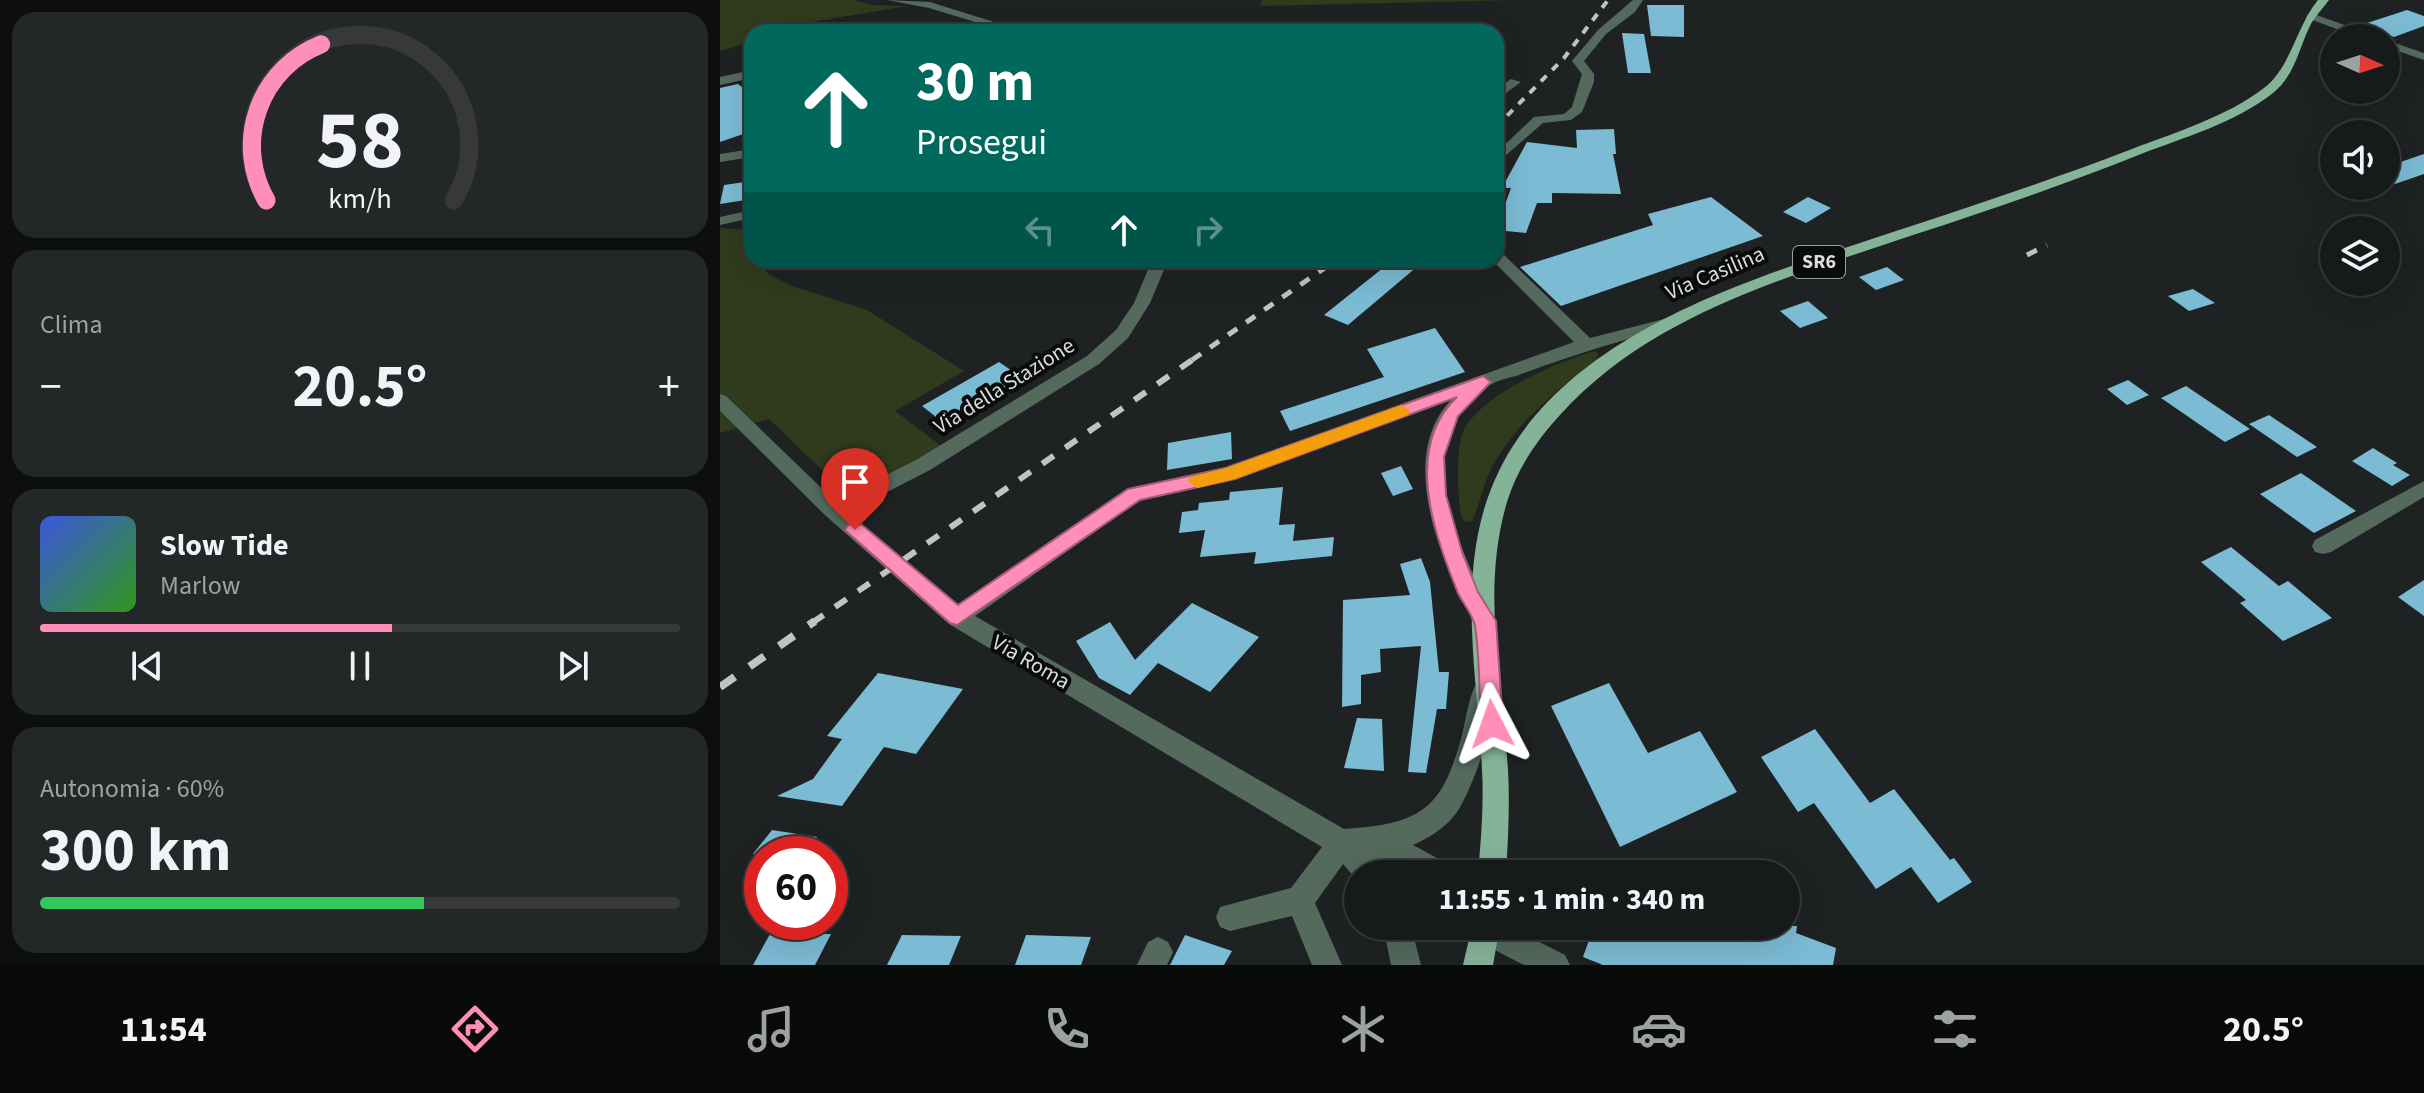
<!DOCTYPE html>
<html lang="it">
<meta charset="utf-8">
<style>
:root{--surface:#171a1a;--page:#242727;--text:#f1f3f6;--muted:#9ea1a2;--line:#363839;--accent:#ff8eb9}
body{margin:0;font-family:"Source Sans 3",sans-serif;background:var(--page);color:var(--text);height:100vh;display:flex;flex-direction:column;font-size:30px;white-space:nowrap}
*{box-sizing:border-box;margin:0}
p{font-size:26px;color:var(--muted)}
.icon{flex:none;width:44px;height:44px;fill:none;stroke:currentColor;stroke-width:2;stroke-linecap:round;stroke-linejoin:round}
.map{position:relative;flex:1;overflow:hidden}
.panel{display:flex;flex-direction:column;gap:12px;padding:12px;background:#0d0e0e;width:720px}
.panel>*{flex:none}
.banner{position:absolute;left:24px;top:24px;width:760px;height:244px;border-radius:24px;box-shadow:0 8px 32px #0002,0 0 0 2px var(--line);background:#00695c;color:#fff;overflow:hidden}
.needle{width:52px;rotate:93deg}
.controls{position:absolute;left:1600px;top:24px;display:grid;gap:16px}
.controls a{display:grid;place-items:center;width:80px;height:80px;border-radius:50%;background:var(--surface);box-shadow:0 8px 32px #0002,0 0 0 2px var(--line);font-size:40px}
.speed{position:absolute;left:24px;top:836px;display:flex;gap:16px;font-size:40px;font-weight:700;text-align:center}
.speed>*{display:grid;place-content:center;width:104px;height:104px;border-radius:50%;background:var(--surface);box-shadow:0 8px 32px #0002,0 0 0 2px var(--line);line-height:1}
.speed .limit{border:12px solid #d22;background:#fff;color:#111}
.pin{position:absolute;display:grid;place-items:center;width:68px;height:68px;color:#fff;margin:-82px -34px;border-radius:50% 50% 50% 0;rotate:-45deg;box-shadow:0 0 8px #0007}
.pin .icon{rotate:45deg}
.me{position:absolute;width:88px;margin:-44px;rotate:356deg;stroke-linejoin:round;filter:drop-shadow(0 0 6px #0008)}
.turn{display:flex;align-items:center;gap:28px;height:168px;padding:0 40px;font-size:36px}
.turn .icon{width:104px;height:104px;stroke-width:2.5}
.turn b{display:block;font-size:56px;line-height:68px}
.lanes{display:flex;align-items:center;height:76px;padding:0 40px;background:#0003;justify-content:center;gap:40px;direction:ltr}
.lanes .off{opacity:.35}
.big{font-size:60px;font-weight:700;line-height:1.1}
.panel .widget{flex:1;display:flex;flex-direction:column;justify-content:center;gap:12px;min-width:0;padding:0 28px;border-radius:24px;background:var(--page)}
.panel .dial{align-items:center;gap:0}
.dial svg{height:208px;overflow:visible;fill:none;stroke:var(--line);stroke-width:7;stroke-linecap:round;text-anchor:middle}
.dial text{fill:var(--text);stroke:none}
.song{display:flex;align-items:center;gap:24px}
.cover{width:96px;height:96px;border-radius:12px;background:linear-gradient(135deg,hsl(230 70% 55%),hsl(110 70% 35%))}
.played{height:8px;border-radius:4px;background:linear-gradient(90deg,var(--accent) 55%,var(--line) 55%)}
.keys{display:flex;justify-content:space-around;direction:ltr}
.heat{display:flex;justify-content:space-between;align-items:center;font-size:44px;direction:ltr}
.charge{height:12px;border-radius:6px;background:linear-gradient(90deg,#34c759 60%,var(--line) 0)}
.trip{position:absolute;left:624px;top:860px;width:456px;height:80px;border-radius:40px;background:var(--surface);box-shadow:0 8px 32px #0002,0 0 0 2px var(--line);font-weight:700;line-height:80px;text-align:center}
.dock{display:flex;height:128px;justify-content:space-around;align-items:center;background:#090a0a;color:var(--muted)}
.dock .icon{width:56px;height:56px}
.dock .selected{color:var(--accent)}
.dock b{font-size:36px;color:var(--text)}
main{display:flex;flex:1;min-height:0}
.map>svg:first-child{display:block}
.green{fill:#303b1d}
.building{fill:#7bbbd4}
.lines{fill:none;stroke-linecap:round;stroke-linejoin:round}
.minor{fill:#546a5d;fill-rule:evenodd}
.major{fill:#85b398;fill-rule:evenodd}
.rail-far3{stroke:#c1c3c3;stroke-width:4;stroke-dasharray:8 8;stroke-linecap:butt}
.rail-far2{stroke:#c1c3c3;stroke-width:5;stroke-dasharray:11 11;stroke-linecap:butt}
.rail-far1{stroke:#c1c3c3;stroke-width:6;stroke-dasharray:14 14;stroke-linecap:butt}
.rail{stroke:#c1c3c3;stroke-width:8;stroke-dasharray:18 18;stroke-linecap:butt}
.route{fill:#ff8eb9;stroke:#a65c78;stroke-width:2}
.slow{fill:#f59e0b}
.labels{text-anchor:middle;dominant-baseline:central;stroke-width:8;stroke-linejoin:round;paint-order:stroke}
.shield{fill:#0a0b0b;stroke:#9c9e9e;stroke-width:2}
.shield-label{font-size:20px;font-weight:bold;fill:#dbdddd}
.street-label{font-size:22px;fill:#dbdddd;stroke:#0a0b0b}
</style>
<main>
<section class="panel">
<div class="widget dial"><svg viewBox="0 0 100 80">
<path d="M14 69A42 42 0 1 1 86 69"/>
<path d="M14 69A42 42 0 0 1 35 9" stroke="#ff8eb9"/>
<text x="50" y="56" font-size="32" font-weight="700">58</text>
<text x="50" y="72" font-size="11">km/h</text>
</svg></div>
<div class="widget"><p>Clima</p>
<div class="heat"><a>−</a><b class="big">20.5°</b><a>+</a></div>
</div>
<div class="widget">
<div class="song"><i class="cover"></i><div><b>Slow Tide</b><p>Marlow</p></div></div>
<div class="played"></div>
<div class="keys"><svg class="icon" aria-label="previous" viewBox="0 0 24 24"><path d="M18 5L8 12l10 7zM5 5v14"/></svg><svg class="icon" aria-label="pause" viewBox="0 0 24 24"><path d="M8 5v14M16 5v14"/></svg><svg class="icon" aria-label="next" viewBox="0 0 24 24"><path d="M6 5l10 7-10 7zM19 5v14"/></svg></div>
</div>
<div class="widget"><p>Autonomia · 60%</p><b class="big">300 km</b><div class="charge"></div></div>
</section>
<div class="map">
<svg width="1704" height="965" viewBox="0 0 1704 965">
<rect width="100%" height="100%" fill="#1f2222"/>
<g class="green">
<path d="M0,0H134L151,5L187,6L92,22L90,32H32V41L0,51Z"/>
<path d="M542,0H796L540,6Z"/>
<path d="M0,228L32,230V260H42L48,274L72,286L147,310L244,371L175,411L220,445L192,466L128,495L49,419L0,433Z"/>
<path d="M871,352H878L877,359C838,390 797,421 772,467C763,484 760,504 752,521L744,522C738,510 739,493 738,479C738,465 738,448 742,435C755,397 835,363 871,352Z"/>
</g>
<g class="building">
<path d="M927,5H964V37L931,36Z"/>
<path d="M1687,10L1704,16V26L1674,37L1641,25Z"/>
<path d="M902,33L924,34L931,73H908Z"/>
<path d="M18,84L32,95V131L0,142V88Z"/>
<path d="M894,129L896,154H893L901,194L832,193V203H817L806,233L776,230L791,188H782L807,142L857,148L856,130Z"/>
<path d="M1704,154V174L1675,184L1666,180V167Z"/>
<path d="M32,181V199L0,204L4,185Z"/>
<path d="M991,197L1043,236L841,306L800,267L933,225L928,214Z"/>
<path d="M1088,197L1111,208L1086,223L1063,212Z"/>
<path d="M673,260H705L628,325L604,315Z"/>
<path d="M1167,267L1184,280L1156,290L1139,277Z"/>
<path d="M1473,289L1495,303L1469,311L1448,296Z"/>
<path d="M1088,301L1108,318L1080,328L1060,311Z"/>
<path d="M715,328L745,372L570,431L560,411L664,377L647,349Z"/>
<path d="M279,362L307,381L229,427L202,406Z"/>
<path d="M1408,380L1429,395L1407,405L1387,389Z"/>
<path d="M1466,386L1530,429L1505,442L1441,398Z"/>
<path d="M1549,415L1597,447L1577,457L1529,424Z"/>
<path d="M511,432L512,459L447,470L448,443Z"/>
<path d="M1653,448L1677,463L1673,465L1690,475L1672,486L1632,461Z"/>
<path d="M681,466L693,489L673,496L661,473Z"/>
<path d="M1581,473L1636,511L1594,533L1540,494Z"/>
<path d="M563,487L559,525L575,524L573,541L614,537L612,556L534,564L536,552L480,557L485,530L459,533L462,512L478,510L479,503L509,500L510,492Z"/>
<path d="M1511,547L1559,586L1568,581L1612,618L1563,641L1520,603L1526,600L1481,562Z"/>
<path d="M701,558L710,582L719,672H729L726,709H717L706,773L688,772L701,646L660,649L661,672L641,675V704L622,707L623,600L690,595L680,564Z"/>
<path d="M1704,580V616L1678,597Z"/>
<path d="M472,603L539,637L490,692L438,663L410,695L379,678L356,641L390,622L415,660Z"/>
<path d="M158,673L243,689L196,754L164,747L122,806L57,796L93,779L122,739L107,736Z"/>
<path d="M889,683L928,753L980,731L1017,792L900,847L831,706Z"/>
<path d="M637,718L662,719L664,771L624,768Z"/>
<path d="M1095,729L1150,803L1174,789L1230,860L1234,858L1252,882L1218,903L1191,867L1156,889L1094,803L1078,812L1041,757Z"/>
<path d="M52,830L97,837L85,854H33Z"/>
<path d="M874,926H1077L1076,933L1116,948L1113,965H883L863,957Z"/>
<path d="M50,934H111L95,965H33Z"/>
<path d="M182,935L241,936L229,965H167Z"/>
<path d="M306,935L371,937L361,965H295Z"/>
<path d="M465,935L512,951L504,965H450Z"/>
</g>
<g class="lines">
<g class="minor">
<path d="M167,0L210,2L306,32H288L209,8Z"/>
<path d="M913,0H923L915,12L886,34L864,61L874,74V82L862,112L851,120L823,123L776,164V153L814,117L844,114L852,107L862,74L852,61L878,30Z"/>
<path d="M1591,13L1655,36L1657,38H1641L1587,18L1586,16Z"/>
<path d="M1666,40L1704,53V60L1666,47Z"/>
<path d="M32,70V78L0,85V77Z"/>
<path d="M791,79L801,82L776,100V90Z"/>
<path d="M32,149V157L0,162V154Z"/>
<path d="M32,210V218L0,225V217Z"/>
<path d="M776,250L781,252L870,338L944,319L952,324L950,328C898,341 849,356 799,375C789,378 773,381 766,388C758,395 746,405 740,413C698,471 749,567 775,620L772,627L764,629L756,627C724,568 674,457 732,399L515,479L420,500L255,616L624,829C701,824 722,810 742,735C746,719 748,701 755,686L764,683L773,686C782,707 750,798 734,816C723,829 709,838 693,845L728,864L732,874H691L678,867L657,861L664,874H638V881L623,864L595,903L622,965H592L572,916L510,931L500,927L496,917L500,907L571,888L602,847L229,624L106,516L0,411V394L6,396L115,501L196,460L367,356L396,330L414,303L432,260H476L474,263L444,270L430,303L408,338L379,364L210,470L128,512L238,604L407,489L505,467L854,342L772,260H776Z"/>
<path d="M1704,481V497L1611,552L1603,554L1595,552L1592,546L1595,540Z"/>
<path d="M663,926H691L701,965H671Z"/>
<path d="M743,926H788L845,955L850,965H804L747,936Z"/>
<path d="M438,937L448,942L453,952L447,965H417L428,942Z"/>
</g>
<g class="major">
<path d="M1598,0H1609C1604,7 1597,14 1592,22C1579,46 1576,75 1553,93C1515,123 1465,137 1421,154C1346,184 1270,210 1193,235C1067,278 933,313 840,415C817,440 797,469 787,502C761,589 782,682 788,770C790,805 788,840 786,874H758C761,839 764,805 762,770C758,682 738,586 767,500C823,336 1030,280 1176,231C1255,205 1334,179 1412,149C1456,132 1506,117 1544,88C1571,67 1576,27 1598,0Z"/>
<path d="M752,926H780L773,965H743Z"/>
</g>
<path class="rail-far3" d="M776,127L844,58L888,0"/>
<g class="rail-far2">
<path d="M1307,255L1327,245"/>
<path d="M472,360L616,260"/>
</g>
<path class="rail-far1" d="M92,623L475,358"/>
<path class="rail" d="M0,687L95,621"/>
</g>
<path class="route" d="M763,376L771,382L738,416L724,457L726,495L742,552L758,592L776,621L783,724L780,731L772,734L764,731L761,724C759,692 760,657 755,626C753,614 743,604 738,593C714,535 683,448 737,397L515,479L420,500L237,625L230,623L125,530L128,525H142L238,605L408,489L506,468Z"/>
<path class="slow" d="M682,405L690,411L688,415L515,479L477,488L468,481L470,477L506,468Z"/>
<g class="labels">
<rect class="shield" x="1073" y="246" width="52" height="32" rx="6"/>
<g class="shield-label">
<text x="1099" y="262">SR6</text>
</g>
<g class="street-label">
<text transform="translate(995 273) rotate(-23)">Via Casilina</text>
<text transform="translate(284 386) rotate(-32)">Via della Stazione</text>
<text transform="translate(311 662) rotate(30)">Via Roma</text>
</g>
</g>
</svg>
<div class="controls">
<a><svg class="needle" viewBox="-14 -14 28 28"><path d="M0-13l5 13h-10z" fill="#e53935"/><path d="M0 13l5-13h-10z" fill="#9ea1a2"/></svg></a>
<a><svg class="icon" aria-label="sound" viewBox="0 0 24 24"><path d="M4 9h4l5-4v14l-5-4H4zM17 9q2 3 0 6"/></svg></a>
<a><svg class="icon" aria-label="layers" viewBox="0 0 24 24"><path d="M12 4l9 5-9 5-9-5zM3 14l9 5 9-5"/></svg></a>
</div>
<div class="speed"><div class="limit">60</div></div>
<div class="pin" style="left:135px;top:530px;background:#d93025"><svg class="icon" aria-label="arrive" viewBox="0 0 24 24"><path d="M6 21V4h12l-3 4 3 4H6"/></svg></div>
<svg class="me" style="left:772px;top:724px" viewBox="-20 -20 40 40"><path d="M0-17L14 15 0 8-14 15z" fill="#ff8eb9" stroke="#fff" stroke-width="4"/></svg>
<div class="trip">11:55 · 1 min · 340 m</div>
<div class="banner">
<div class="turn"><svg class="icon" aria-label="ahead" viewBox="0 0 24 24"><path d="M12 20V5M6 11l6-6 6 6"/></svg><div><b>30 m</b>Prosegui</div></div>
<div class="lanes"><svg class="icon off" aria-label="left" viewBox="0 0 24 24"><path d="M17 20v-9H6M10 6l-5 5 5 5"/></svg><svg class="icon" aria-label="ahead" viewBox="0 0 24 24"><path d="M12 20V5M6 11l6-6 6 6"/></svg><svg class="icon off" aria-label="right" viewBox="0 0 24 24"><path d="M7 20v-9h11M14 6l5 5-5 5"/></svg></div>
</div>
</div>
</main>
<nav class="dock">
<b>11:54</b>
<svg class="icon selected" aria-label="directions" viewBox="0 0 24 24"><path d="M12 3l9 9-9 9-9-9zM9 14v-3h6M13 9l2 2-2 2"/></svg>
<svg class="icon" aria-label="music" viewBox="0 0 24 24"><path d="M9 18V5l10-2v13"/><circle cx="6" cy="18" r="3"/><circle cx="16" cy="16" r="3"/></svg>
<svg class="icon" aria-label="phone" viewBox="0 0 24 24"><path d="M5 4h4l2 5-3 2q2 4 5 5l2-3 5 2v4C11 20 4 13 5 4z"/></svg>
<svg class="icon" aria-label="climate" viewBox="0 0 24 24"><path d="M12 3v18M4 7l16 10M4 17L20 7"/></svg>
<svg class="icon" aria-label="car" viewBox="0 0 24 24"><path d="M5 17H2v-5l4-1 3-4h7l3 4 3 1v5h-3M9 17h6M6 11h13"/><circle cx="7" cy="17" r="2"/><circle cx="17" cy="17" r="2"/></svg>
<svg class="icon" aria-label="filters" viewBox="0 0 24 24"><path d="M4 7h16M4 17h16"/><circle cx="9" cy="7" r="2"/><circle cx="15" cy="17" r="2"/></svg>
<b>20.5°</b>
</nav>
